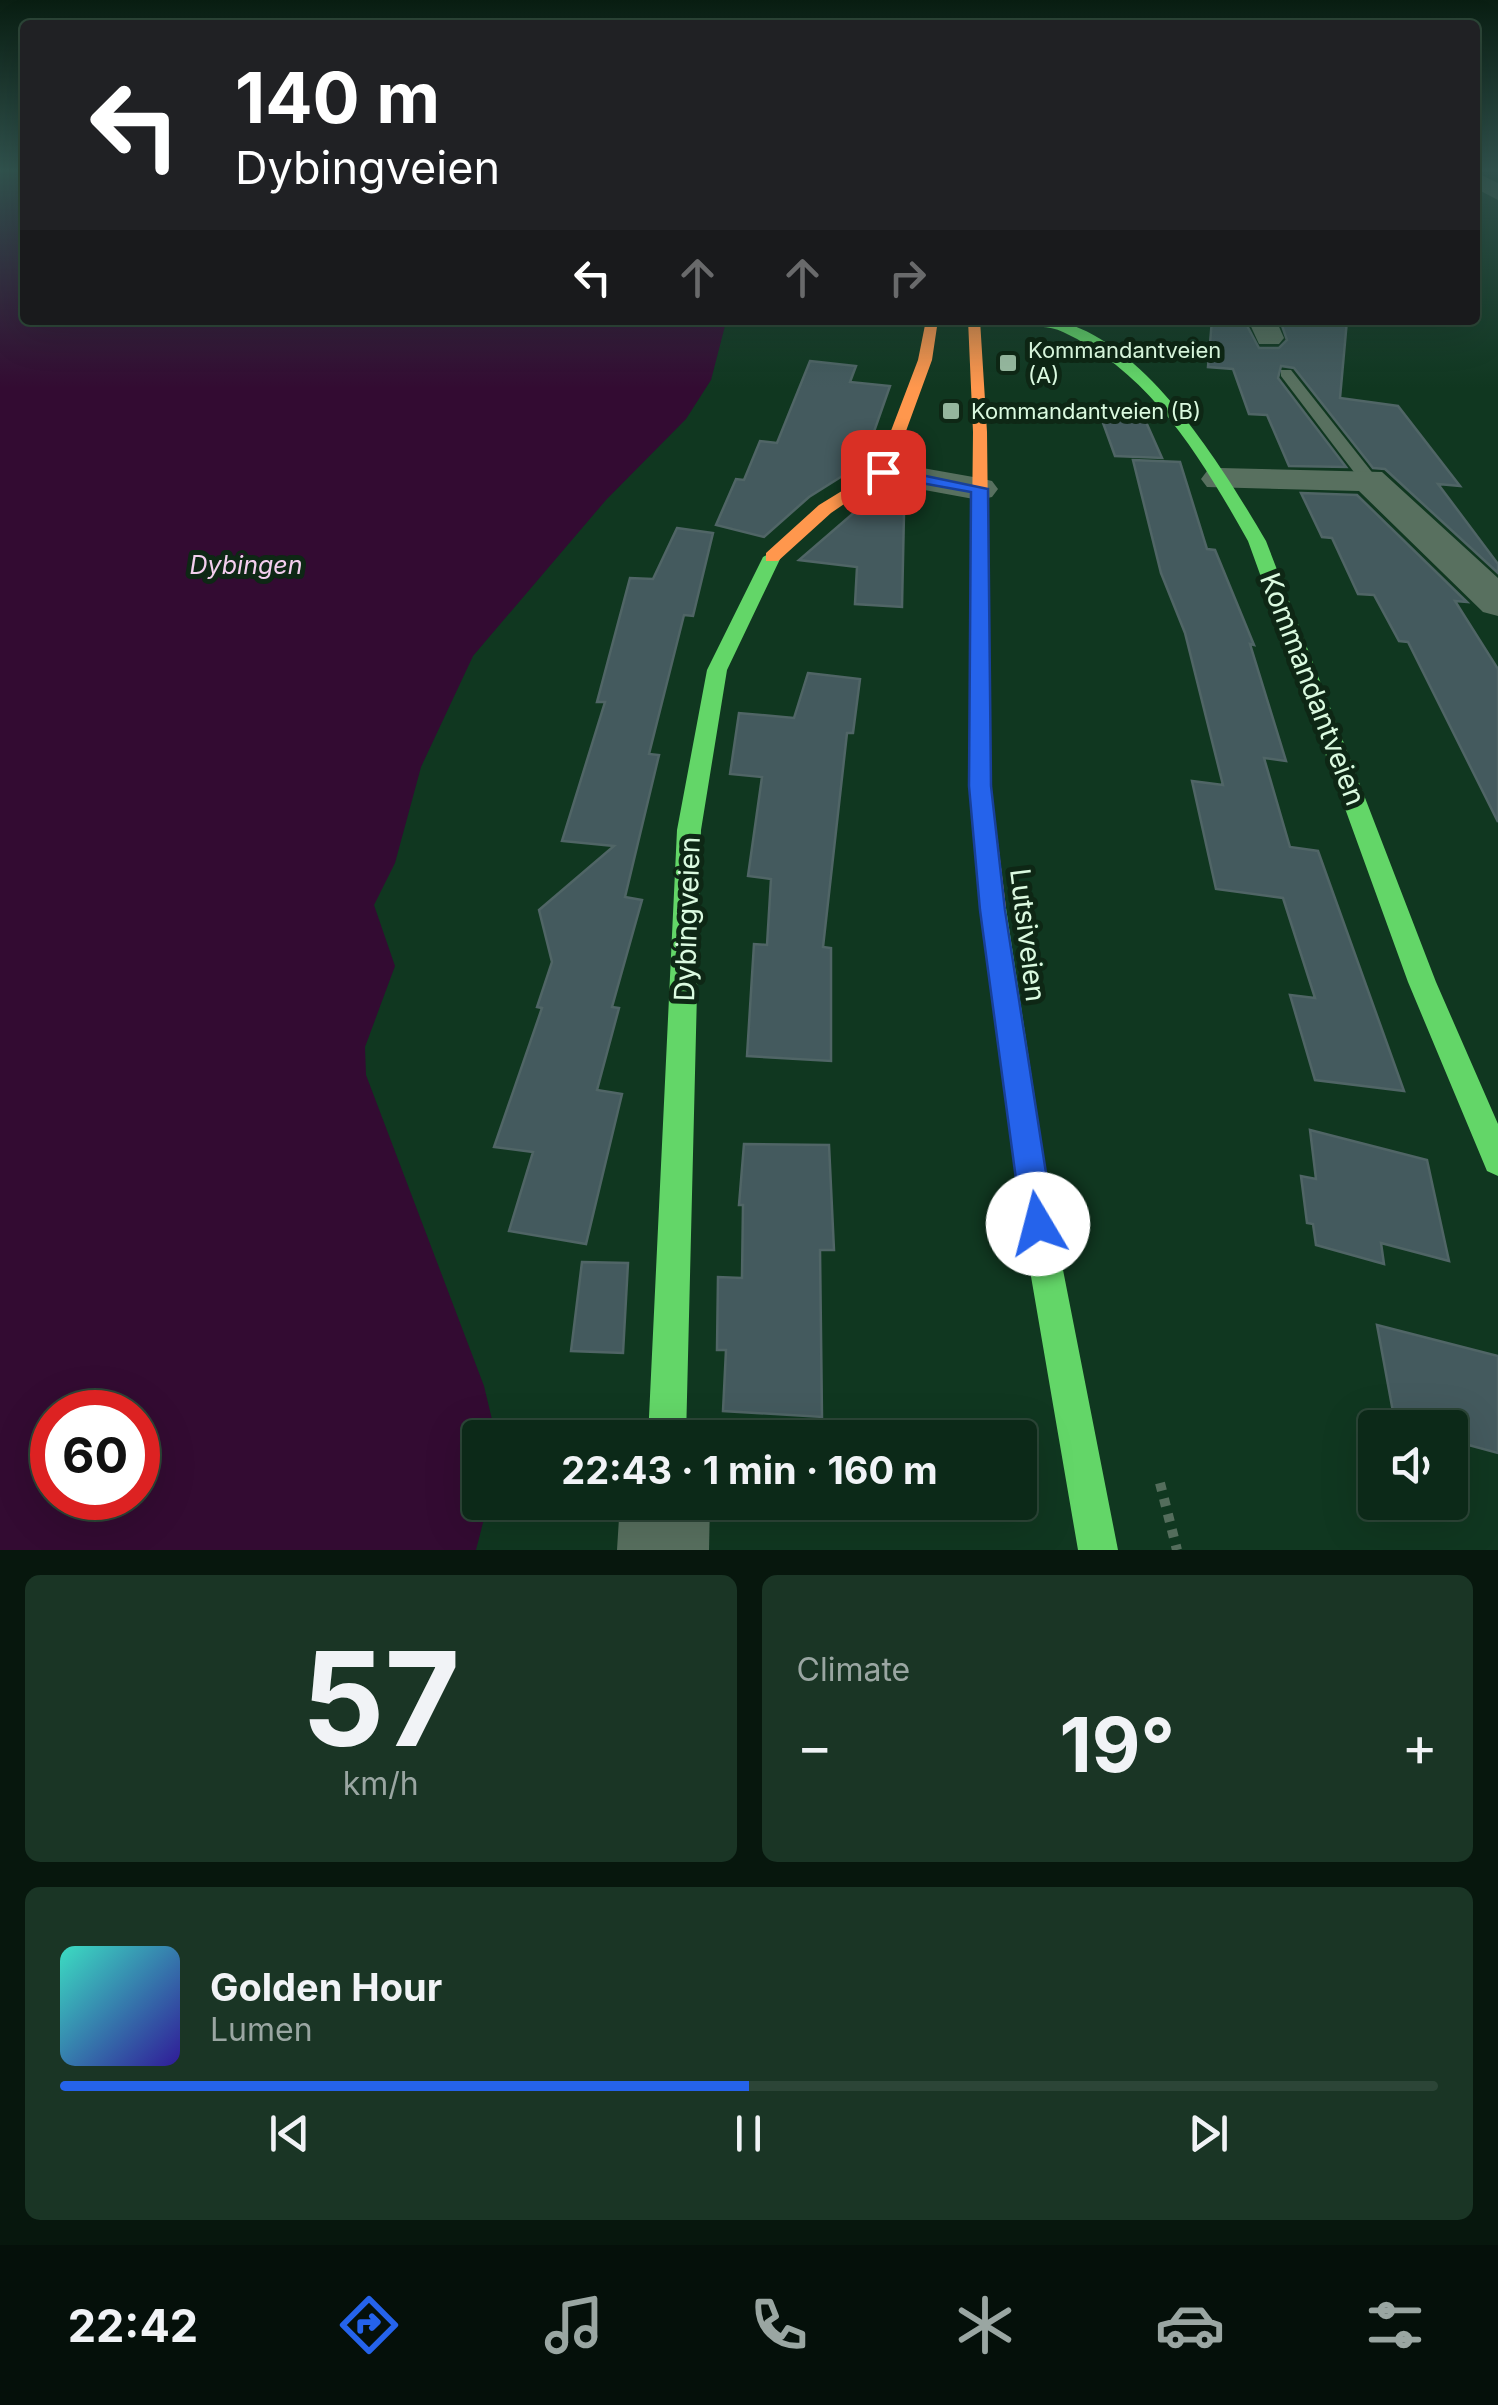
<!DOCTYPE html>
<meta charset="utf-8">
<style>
:root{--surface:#0c2918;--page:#1a3525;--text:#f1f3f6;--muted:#9aa6a2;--line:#2c4537;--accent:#2563eb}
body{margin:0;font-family:Inter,sans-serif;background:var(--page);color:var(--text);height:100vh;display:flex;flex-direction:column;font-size:38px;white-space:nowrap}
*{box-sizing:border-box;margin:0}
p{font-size:32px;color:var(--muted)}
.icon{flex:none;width:55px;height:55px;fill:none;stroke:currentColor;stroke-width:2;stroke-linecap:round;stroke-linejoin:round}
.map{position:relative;height:1550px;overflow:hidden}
.drawer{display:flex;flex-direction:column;gap:25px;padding:25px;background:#07170d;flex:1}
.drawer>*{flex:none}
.banner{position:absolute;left:20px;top:20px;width:1460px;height:305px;border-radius:10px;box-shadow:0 10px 40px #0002,0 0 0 2px var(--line);background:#202124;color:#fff;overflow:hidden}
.buttons{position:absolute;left:1358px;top:1410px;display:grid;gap:20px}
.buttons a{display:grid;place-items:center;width:110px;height:110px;border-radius:10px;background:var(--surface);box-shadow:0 10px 40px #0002,0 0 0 2px var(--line);font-size:50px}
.speed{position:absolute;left:30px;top:1390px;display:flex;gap:20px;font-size:50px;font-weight:700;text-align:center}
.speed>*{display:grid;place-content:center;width:130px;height:130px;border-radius:50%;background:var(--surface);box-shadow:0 10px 40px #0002,0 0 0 2px var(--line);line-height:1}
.speed .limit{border:15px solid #d22;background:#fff;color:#111}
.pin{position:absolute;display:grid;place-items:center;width:85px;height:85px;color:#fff;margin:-42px;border-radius:20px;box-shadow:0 5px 15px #0006}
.me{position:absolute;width:110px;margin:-55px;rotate:352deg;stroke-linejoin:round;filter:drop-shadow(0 0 8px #0008)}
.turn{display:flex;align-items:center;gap:35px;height:210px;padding:0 50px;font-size:45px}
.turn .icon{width:130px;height:130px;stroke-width:2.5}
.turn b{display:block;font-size:70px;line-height:85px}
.lanes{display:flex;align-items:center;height:95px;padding:0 50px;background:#0003;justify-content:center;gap:50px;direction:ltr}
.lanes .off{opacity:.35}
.big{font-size:75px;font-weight:700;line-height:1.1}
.drawer .tile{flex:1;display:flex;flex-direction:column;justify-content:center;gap:15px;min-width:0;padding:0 35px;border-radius:15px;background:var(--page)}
.drawer .dial{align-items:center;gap:0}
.dial b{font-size:130px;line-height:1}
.song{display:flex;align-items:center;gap:30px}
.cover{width:120px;height:120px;border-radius:15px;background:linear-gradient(135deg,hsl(170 70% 55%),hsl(250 70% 35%))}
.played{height:10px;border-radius:5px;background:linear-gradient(90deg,var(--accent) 50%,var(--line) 50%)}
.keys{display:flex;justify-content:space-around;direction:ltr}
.heat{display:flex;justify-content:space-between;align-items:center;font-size:55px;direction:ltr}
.drawer .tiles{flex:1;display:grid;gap:25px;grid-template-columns:1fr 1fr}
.tile:last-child{grid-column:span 2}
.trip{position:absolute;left:462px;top:1420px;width:575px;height:100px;border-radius:10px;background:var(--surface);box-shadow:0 10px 40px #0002,0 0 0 2px var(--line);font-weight:700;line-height:100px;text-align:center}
.tabs{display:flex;height:160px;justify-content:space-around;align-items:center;background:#05100a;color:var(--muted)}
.tabs .icon{width:70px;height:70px}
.tabs .active{color:var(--accent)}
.tabs b{font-size:45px;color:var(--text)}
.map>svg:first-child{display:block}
.water{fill:#330b32;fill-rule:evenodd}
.building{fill:#445a5e;stroke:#506566;stroke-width:2.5}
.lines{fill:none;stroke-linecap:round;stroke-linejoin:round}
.path{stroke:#546d5c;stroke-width:10;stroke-dasharray:8 8;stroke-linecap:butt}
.lane{fill:#58705f;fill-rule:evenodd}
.street{fill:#58705f;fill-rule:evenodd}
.fast{fill:#63d668;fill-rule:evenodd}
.slow{fill:#ff974d;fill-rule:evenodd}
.route{fill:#2563eb;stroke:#184099;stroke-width:2.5}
.poi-dot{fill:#94b69d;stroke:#0e2715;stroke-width:4}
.labels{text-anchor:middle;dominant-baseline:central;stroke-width:10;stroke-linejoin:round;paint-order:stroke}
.far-poi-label{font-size:22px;fill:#dbfae0;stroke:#0e2715;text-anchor:start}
.far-water-label{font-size:25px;font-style:italic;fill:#f4cfef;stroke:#0e2715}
.street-label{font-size:28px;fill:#dbfae0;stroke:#0e2715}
</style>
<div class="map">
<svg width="1498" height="1550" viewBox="0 0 1498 1550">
<rect width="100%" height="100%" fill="#103720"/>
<path class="water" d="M0,171H25V320L726,322L711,380L686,419L606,500L473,656L421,767L395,863L374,905L395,966L365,1047L366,1075L484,1386L495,1432V1437L480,1438V1502L488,1503L476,1550H0ZM52,1412H138V1498H52Z"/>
<g class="building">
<path d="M1212,320H1244L1259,348H1279L1287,340L1280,320H1347L1340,398L1398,406L1460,486L1438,484L1498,564V573L1385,469L1373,468L1294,368L1281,366L1278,378L1346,467L1289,466L1267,415L1249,414L1233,369L1208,367Z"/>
<path d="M810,361L856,366L850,382L890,386L863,463L809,497L764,537L716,525L736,479L744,480L760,441L777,443Z"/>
<path d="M1102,420L1146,422L1162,458L1115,456Z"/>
<path d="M1133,460L1180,462L1207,549L1215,550L1254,645L1250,644L1286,761L1264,758L1290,847L1318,851L1404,1091L1315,1080L1290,995L1315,998L1283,898L1216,889L1192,781L1223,785L1185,633L1161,573Z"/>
<path d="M1301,493L1357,495L1467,602L1455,601L1498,669V822L1408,642L1399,641L1374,595L1358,594L1332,538L1322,537Z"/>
<path d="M857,510L904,513L902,607L855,604L857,567L799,560Z"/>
<path d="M677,528L713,533L693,616L684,615L649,754L659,755L625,897L642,900L612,1007L619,1008L597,1090L622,1094L586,1244L509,1231L533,1152L494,1147L542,1008L537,1007L552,962L539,910L614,846L562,841L605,702H597L630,578L653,579Z"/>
<path d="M808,673L860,679L853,733H847L823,947L831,948V1061L747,1056L754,944L767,945L771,879L748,876L762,777L730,774L739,713L794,718Z"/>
<path d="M1310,1130L1427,1160L1449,1261L1381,1243L1384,1264L1316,1245L1313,1224L1307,1223L1301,1176L1316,1179Z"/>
<path d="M744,1144L829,1145L834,1250H820L822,1417L723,1411L726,1350H717L718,1277L742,1278L743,1205H739Z"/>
<path d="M582,1262L628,1263L623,1353L571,1351Z"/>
<path d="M1377,1325L1498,1356V1453L1450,1440V1428H1396Z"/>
</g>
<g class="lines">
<path class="path" d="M1160,1483L1177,1550"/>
<path class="lane" d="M1281,370H1291L1375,476V484H1363L1281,376Z"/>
<g class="street">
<path d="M1475,172L1498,183V200L1475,188Z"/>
<path d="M1248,320H1276L1284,338L1279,344H1259Z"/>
<path d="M883,461L979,478L992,481L998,489L992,497L979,500L870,480L865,472L870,464Z"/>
<path d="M1220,468L1382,472L1498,578V616L1483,612L1359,491L1207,487L1201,479L1207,471Z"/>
<path d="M620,1502H710L709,1550H617Z"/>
</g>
<g class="fast">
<path d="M997,320C1016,320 1039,317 1058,321C1147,342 1223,468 1266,541L1436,982L1498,1124V1176L1487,1171L1408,982L1248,541C1202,459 1151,373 1063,332C1043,322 1015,331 997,320Z"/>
<path d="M772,552L781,557L727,670L701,830L686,1438H648L677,830L707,670L763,557Z"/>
<path d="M993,897L1002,900L1006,908L1054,1224L1118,1550H1078L1022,1224L980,908L984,900Z"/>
</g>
<g class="slow">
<path d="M926,320H938L932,360L891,472L831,513L778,561H766V553L819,505L876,470L918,360Z"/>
<path d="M968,320H980L987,432L991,786L1006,908L1002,916L993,919L984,916L980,908L969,786L973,432Z"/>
</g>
</g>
<linearGradient id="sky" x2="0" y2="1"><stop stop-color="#091e12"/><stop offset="0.44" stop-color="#31534e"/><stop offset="1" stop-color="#31534e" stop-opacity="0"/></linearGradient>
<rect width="1498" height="388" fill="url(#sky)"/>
<path class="route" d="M883,467L988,489L991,786L1005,910L1054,1224L1050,1235L1038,1240L1026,1235L1022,1224L980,910L969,786L971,492L877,475V469Z"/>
<g class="poi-dot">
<rect x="998" y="353" width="20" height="20" rx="5"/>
<rect x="941" y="401" width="20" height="20" rx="5"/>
</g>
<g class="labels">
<g class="far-poi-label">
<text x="1028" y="350">Kommandantveien<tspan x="1028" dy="25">(A)</tspan></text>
<text x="971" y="411">Kommandantveien (B)</text>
</g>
<g class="far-water-label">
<text x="246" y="565">Dybingen</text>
</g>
<g class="street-label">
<text transform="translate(1313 689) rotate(69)">Kommandantveien</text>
<text transform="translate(687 919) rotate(-88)">Dybingveien</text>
<text transform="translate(1028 935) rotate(83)">Lutsiveien</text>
</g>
</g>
</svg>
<div class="buttons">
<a><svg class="icon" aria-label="sound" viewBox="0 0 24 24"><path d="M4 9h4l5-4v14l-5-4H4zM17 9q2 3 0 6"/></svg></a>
</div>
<div class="speed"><div class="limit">60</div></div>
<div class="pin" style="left:883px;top:472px;background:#d93025"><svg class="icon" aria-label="arrive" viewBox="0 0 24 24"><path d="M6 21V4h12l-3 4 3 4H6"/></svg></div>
<svg class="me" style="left:1038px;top:1224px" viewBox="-20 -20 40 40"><circle r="19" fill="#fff"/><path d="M0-13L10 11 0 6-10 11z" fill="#2563eb"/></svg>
<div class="trip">22:43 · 1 min · 160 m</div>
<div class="banner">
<div class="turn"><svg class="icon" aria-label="left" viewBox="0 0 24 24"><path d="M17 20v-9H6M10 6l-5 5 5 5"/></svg><div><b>140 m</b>Dybingveien</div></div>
<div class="lanes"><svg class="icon" aria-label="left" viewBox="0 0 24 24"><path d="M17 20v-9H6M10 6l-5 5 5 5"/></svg><svg class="icon off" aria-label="ahead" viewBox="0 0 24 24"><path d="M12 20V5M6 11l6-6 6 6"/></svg><svg class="icon off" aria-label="ahead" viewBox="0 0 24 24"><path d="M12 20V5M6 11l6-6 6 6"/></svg><svg class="icon off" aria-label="right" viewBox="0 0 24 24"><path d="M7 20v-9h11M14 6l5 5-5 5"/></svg></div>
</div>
</div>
<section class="drawer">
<div class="tiles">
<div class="tile dial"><b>57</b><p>km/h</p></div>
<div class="tile"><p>Climate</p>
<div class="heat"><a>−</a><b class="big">19°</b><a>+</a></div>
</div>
<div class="tile">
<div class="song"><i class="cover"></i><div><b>Golden Hour</b><p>Lumen</p></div></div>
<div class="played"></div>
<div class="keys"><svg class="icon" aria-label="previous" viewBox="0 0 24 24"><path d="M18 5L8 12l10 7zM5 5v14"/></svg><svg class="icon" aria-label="pause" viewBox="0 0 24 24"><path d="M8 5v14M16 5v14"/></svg><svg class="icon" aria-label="next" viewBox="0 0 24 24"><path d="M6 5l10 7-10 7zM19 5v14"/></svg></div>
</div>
</div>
</section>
<nav class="tabs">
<b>22:42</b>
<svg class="icon active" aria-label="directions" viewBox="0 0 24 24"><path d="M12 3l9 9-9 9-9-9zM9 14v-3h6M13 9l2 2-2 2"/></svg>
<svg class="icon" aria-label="music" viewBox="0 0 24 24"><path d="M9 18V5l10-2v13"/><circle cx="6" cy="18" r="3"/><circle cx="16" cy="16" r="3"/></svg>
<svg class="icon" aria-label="phone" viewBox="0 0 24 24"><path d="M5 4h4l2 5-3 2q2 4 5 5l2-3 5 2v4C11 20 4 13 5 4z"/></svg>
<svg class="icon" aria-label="climate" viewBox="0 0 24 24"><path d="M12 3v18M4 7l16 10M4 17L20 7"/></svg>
<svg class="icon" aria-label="car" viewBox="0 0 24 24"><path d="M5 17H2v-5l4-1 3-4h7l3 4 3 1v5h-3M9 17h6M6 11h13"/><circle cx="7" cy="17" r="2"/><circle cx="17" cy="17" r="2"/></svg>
<svg class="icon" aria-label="filters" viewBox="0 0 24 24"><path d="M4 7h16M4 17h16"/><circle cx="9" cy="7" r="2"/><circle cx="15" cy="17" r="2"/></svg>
</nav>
